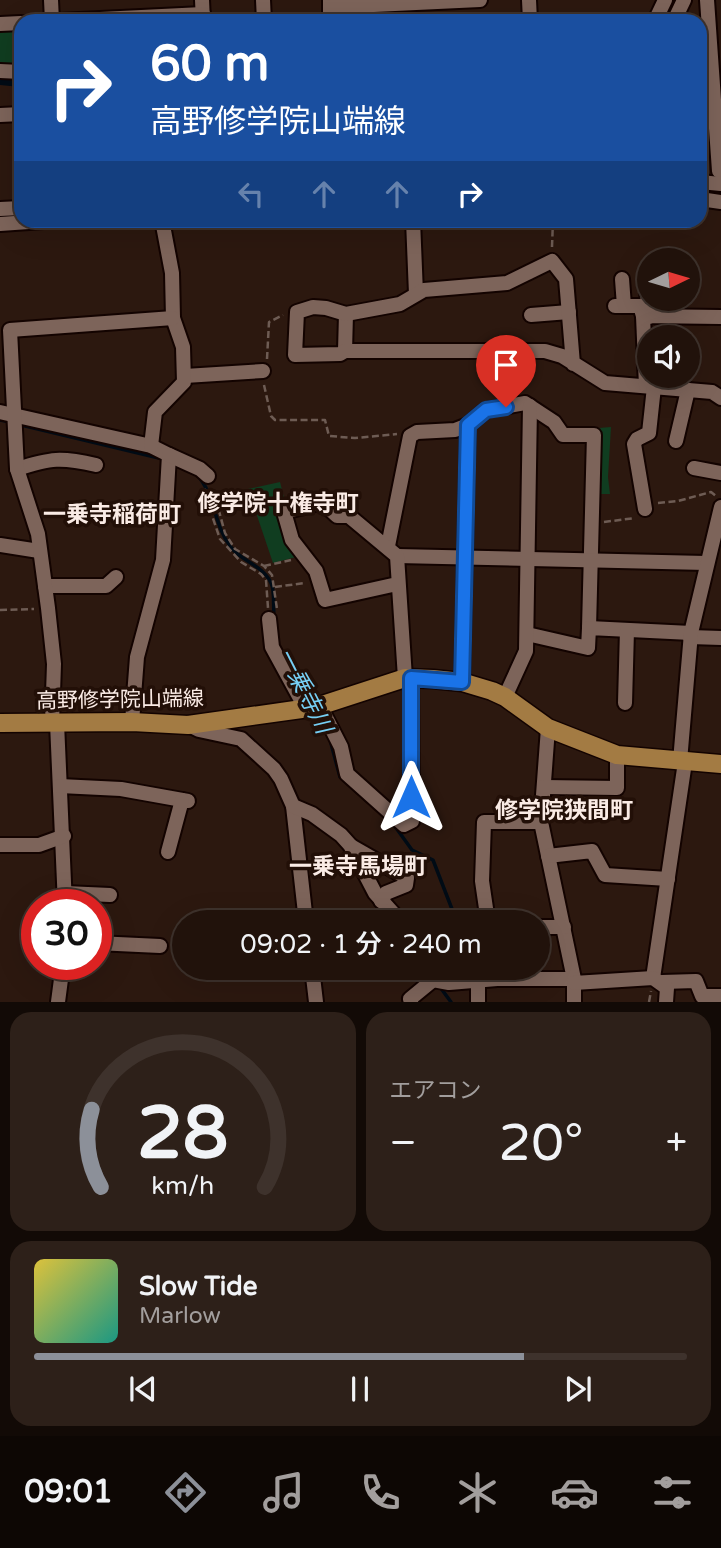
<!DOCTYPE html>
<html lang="ja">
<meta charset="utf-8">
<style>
:root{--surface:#21120b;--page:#2d2019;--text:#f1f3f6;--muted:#a29e9d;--line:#3e322c;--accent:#8c9099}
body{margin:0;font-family:"Varela Round","Noto Sans JP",sans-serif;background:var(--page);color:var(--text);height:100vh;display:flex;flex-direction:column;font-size:26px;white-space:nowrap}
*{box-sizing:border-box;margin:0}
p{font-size:23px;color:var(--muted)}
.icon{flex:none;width:38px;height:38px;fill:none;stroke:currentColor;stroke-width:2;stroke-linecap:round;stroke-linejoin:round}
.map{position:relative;height:1002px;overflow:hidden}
.sheet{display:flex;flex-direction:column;gap:10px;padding:10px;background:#120a06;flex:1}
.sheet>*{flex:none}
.top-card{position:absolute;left:14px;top:14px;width:693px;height:214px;border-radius:21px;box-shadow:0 7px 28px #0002,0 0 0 2px var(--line);background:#1a4fa0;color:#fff;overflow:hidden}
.needle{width:46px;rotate:85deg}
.controls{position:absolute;left:637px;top:248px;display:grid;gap:14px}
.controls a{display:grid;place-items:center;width:63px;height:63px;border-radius:50%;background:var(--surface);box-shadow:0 7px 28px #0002,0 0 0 2px var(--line);font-size:35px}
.speed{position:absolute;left:21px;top:889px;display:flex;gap:14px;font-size:35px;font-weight:700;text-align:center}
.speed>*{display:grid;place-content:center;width:91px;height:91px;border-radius:50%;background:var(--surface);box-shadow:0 7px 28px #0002,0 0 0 2px var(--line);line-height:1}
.speed .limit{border:10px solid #d22;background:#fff;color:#111}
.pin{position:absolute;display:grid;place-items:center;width:60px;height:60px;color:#fff;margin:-72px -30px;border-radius:50% 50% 50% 0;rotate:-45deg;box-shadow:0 0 7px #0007}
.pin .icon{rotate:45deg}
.me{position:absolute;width:77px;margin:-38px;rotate:0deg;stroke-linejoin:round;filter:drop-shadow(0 0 5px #0008)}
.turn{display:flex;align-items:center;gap:24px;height:147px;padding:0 21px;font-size:32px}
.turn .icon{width:91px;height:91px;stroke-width:2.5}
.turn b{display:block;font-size:49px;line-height:60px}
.lanes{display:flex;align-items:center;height:66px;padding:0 21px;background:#0003;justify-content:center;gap:35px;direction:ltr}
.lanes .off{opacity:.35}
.big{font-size:52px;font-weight:600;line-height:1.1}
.sheet .tile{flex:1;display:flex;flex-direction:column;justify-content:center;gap:10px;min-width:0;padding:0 24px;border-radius:21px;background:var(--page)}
.sheet .dial{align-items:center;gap:0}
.dial svg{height:182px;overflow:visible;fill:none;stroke:var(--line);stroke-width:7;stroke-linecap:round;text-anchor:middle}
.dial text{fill:var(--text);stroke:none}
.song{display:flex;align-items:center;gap:21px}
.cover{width:84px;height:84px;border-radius:10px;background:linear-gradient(135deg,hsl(50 70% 55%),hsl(170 70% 35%))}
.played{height:7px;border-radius:4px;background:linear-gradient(90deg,var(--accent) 75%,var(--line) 75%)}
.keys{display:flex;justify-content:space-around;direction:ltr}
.heat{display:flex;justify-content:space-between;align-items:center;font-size:38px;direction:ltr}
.sheet .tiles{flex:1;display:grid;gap:10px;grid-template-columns:1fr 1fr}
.tile:last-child{grid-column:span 2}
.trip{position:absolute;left:172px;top:910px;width:378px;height:70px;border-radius:35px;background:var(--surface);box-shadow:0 7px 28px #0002,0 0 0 2px var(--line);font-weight:600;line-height:70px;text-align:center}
.tab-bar{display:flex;height:112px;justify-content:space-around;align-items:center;background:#0d0704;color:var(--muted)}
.tab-bar .icon{width:49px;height:49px}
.tab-bar .current{color:var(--accent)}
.tab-bar b{font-size:32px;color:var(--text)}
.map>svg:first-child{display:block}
.green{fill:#103d20}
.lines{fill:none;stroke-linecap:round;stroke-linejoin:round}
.stream{stroke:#000b15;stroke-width:3.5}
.canal{stroke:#000b15;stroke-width:14}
.minor-casing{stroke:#130300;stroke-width:18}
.major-casing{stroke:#130300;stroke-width:21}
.path{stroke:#6e5c54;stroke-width:2.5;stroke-dasharray:7 3.5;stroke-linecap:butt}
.minor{stroke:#7d645a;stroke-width:14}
.major{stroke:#a37b43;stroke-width:18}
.route-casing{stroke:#114b97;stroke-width:18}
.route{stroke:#1a73e8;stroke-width:12}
.labels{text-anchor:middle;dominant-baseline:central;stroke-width:7;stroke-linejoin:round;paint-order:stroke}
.street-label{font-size:21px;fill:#faebe5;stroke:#220f07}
.neighbourhood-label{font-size:23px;font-weight:bold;fill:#faebe5;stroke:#220f07}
.water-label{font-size:23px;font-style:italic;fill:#76cff5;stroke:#220f07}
</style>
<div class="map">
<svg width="721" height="1002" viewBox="0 0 721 1002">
<rect width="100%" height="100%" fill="#2c180f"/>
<g class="green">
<path d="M21,24V70L0,69V25Z"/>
<path d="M611,427L608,477L610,494H597L599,428Z"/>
<path d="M280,482L286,506L275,510L287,547L296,557L273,563L248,489Z"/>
</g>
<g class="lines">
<g class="stream">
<path d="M0,420L10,422"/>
<path d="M17,424L163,459"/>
<path d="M198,476C215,495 214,525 230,546C240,561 263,565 271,583C275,591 273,606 274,616"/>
<path d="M329,736L340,777L368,802"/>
<path d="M394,825L412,850L433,860L457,922"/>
<path d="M440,976L442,968"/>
<path d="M440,987L451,1002"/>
</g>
<path class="canal" d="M0,78L21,80"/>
<defs>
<g id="minor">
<path d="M51,0L52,21"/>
<path d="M202,0L203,21"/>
<path d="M263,0L264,21"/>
<path d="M330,0V21"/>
<path d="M529,0L530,21"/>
<path d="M707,0L719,171"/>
<path d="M331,7L480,0"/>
<path d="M59,21L203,14"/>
<path d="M655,21L665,0"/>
<path d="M674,21L684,0"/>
<path d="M0,24L21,23"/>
<path d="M0,71L21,72"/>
<path d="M0,115L21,114"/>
<path d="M700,182L721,184"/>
<path d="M700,199L721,202"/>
<path d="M0,209L21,208"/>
<path d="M413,220L416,294"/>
<path d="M0,224L58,220"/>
<path d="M622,279L624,306"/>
<path d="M647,291L649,317"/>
<path d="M615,306H640L643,316"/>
<path d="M531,315L569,312"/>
<path d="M345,351L346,314"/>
<path d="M573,364L566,279L552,261L507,283L424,290L400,304L346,314L326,308L313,307L297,312L295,355L340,354L345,351H545L562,356L605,383L712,392L721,398"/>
<path d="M185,376L263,371"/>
<path d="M646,386L643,316L721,317"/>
<path d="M0,412L151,446L169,455L163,560L137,657L132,722"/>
<path d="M676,441L688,390"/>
<path d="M151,446L155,412L184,382L183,347L173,318L172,273L162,220"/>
<path d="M169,455L200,469L208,476"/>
<path d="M694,468L721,473"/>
<path d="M17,469C51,458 61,457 96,465"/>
<path d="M645,509L634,444L637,439L649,433L654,387"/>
<path d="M0,545L39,551"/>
<path d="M388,546L410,436L417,432L455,430L468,425L486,410L525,403L554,422L563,435H594L589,628"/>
<path d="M397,556L706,563"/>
<path d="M397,584L325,600L316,571L292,540L284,512L322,502L337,516H349L397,556L405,678"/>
<path d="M45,586H106L116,577"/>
<path d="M269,619L272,647L302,702L303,709"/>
<path d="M527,634L588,648L589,628L691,633"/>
<path d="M690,637L721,638"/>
<path d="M462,682L468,425"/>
<path d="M505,697L526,651L530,406"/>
<path d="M625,703L627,630"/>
<path d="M320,706L341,747L347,774L404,825L412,821L411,678"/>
<path d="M52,723L54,664L48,608L38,534L17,469L10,330L173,318"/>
<path d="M57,723L65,905"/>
<path d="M189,725L199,730L241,739L274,769L281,779L293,806L306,922"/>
<path d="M548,728L541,822L574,979V1002"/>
<path d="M680,761L691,633L721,507"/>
<path d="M60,786L121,789L188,801"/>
<path d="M544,787L617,788V755"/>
<path d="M293,806L312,814L341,835L350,845L375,893L401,922"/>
<path d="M0,845H39L64,836"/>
<path d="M351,846L407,878L406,885L386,893L381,901"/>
<path d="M168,852L182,800"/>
<path d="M548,856L592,851L605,875L668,879"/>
<path d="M65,893L110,895"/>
<path d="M488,922L482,881L484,822H541"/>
<path d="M537,927H564"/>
<path d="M96,943L160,946"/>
<path d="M312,968L316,1002"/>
<path d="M423,968L433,980L449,983L497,979H574"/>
<path d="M653,978L685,762"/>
<path d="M478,981V1002"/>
<path d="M662,982L696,981L702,996H721"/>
<path d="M574,983L653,978L667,988L666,1002"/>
<path d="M58,1002L63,964"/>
<path d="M411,1002L410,999L433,980"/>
</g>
<path id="major" d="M0,723L132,722L188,725L316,707L405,678L433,679L462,682L492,691L505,697L548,728L617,755L721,764"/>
</defs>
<use href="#minor" class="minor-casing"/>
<use href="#major" class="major-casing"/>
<g class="path">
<path d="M552,247L553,220"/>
<path d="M267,359L269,322L283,315"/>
<path d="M264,385L271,416L275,420H325L329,436L355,438L397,434"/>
<path d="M206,489L204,492L220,539L241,562L261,574L266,580L268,608"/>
<path d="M213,489L225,533L235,549L264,566L272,575L277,609"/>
<path d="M658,503L678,501L711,492L716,496"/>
<path d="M604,522L635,518"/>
<path d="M264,566L291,560"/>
<path d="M275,587L305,583"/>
<path d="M0,610L34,609"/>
<path d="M649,1002L651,991"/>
</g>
<use href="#minor" class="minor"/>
<use href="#major" class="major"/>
</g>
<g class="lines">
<defs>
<path id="route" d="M411,797V678L462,682L468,425L486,410L506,407"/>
</defs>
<use href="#route" class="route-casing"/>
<use href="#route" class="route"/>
</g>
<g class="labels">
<g class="street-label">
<text transform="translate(120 700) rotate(-1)">高野修学院山端線</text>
</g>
<g class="neighbourhood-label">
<text x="278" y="504">修学院十権寺町</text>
<text x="112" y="515">一乗寺稲荷町</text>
<text x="564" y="811">修学院狭間町</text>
<text x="358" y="867">一乗寺馬場町</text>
</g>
<g class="water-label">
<text transform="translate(304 691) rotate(63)">一乗寺川</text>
</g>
</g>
</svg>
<div class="controls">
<a><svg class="needle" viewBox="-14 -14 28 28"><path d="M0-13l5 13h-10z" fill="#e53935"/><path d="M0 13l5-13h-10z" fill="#a29e9d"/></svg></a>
<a><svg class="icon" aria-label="sound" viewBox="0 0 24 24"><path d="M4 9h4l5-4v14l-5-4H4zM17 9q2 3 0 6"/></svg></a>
</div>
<div class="speed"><div class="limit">30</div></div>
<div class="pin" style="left:506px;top:407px;background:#d93025"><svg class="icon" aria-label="arrive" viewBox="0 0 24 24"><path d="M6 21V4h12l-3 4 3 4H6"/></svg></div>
<svg class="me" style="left:411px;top:797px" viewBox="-20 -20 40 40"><path d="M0-17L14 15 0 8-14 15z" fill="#1a73e8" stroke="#fff" stroke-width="4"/></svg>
<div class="trip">09:02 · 1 分 · 240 m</div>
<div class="top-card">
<div class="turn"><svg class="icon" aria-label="right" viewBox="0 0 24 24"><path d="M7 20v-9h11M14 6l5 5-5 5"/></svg><div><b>60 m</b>高野修学院山端線</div></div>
<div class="lanes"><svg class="icon off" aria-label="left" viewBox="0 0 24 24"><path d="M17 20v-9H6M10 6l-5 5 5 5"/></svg><svg class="icon off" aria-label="ahead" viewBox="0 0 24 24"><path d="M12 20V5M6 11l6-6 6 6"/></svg><svg class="icon off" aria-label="ahead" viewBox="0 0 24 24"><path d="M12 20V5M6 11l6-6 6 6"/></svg><svg class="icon" aria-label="right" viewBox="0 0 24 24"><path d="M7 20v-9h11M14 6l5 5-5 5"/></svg></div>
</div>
</div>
<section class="sheet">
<div class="tiles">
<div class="tile dial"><svg viewBox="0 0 100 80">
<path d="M14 69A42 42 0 1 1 86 69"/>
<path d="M14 69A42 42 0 0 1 10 35" stroke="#8c9099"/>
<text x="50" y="56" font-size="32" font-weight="700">28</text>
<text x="50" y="72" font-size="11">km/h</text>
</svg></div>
<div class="tile"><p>エアコン</p>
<div class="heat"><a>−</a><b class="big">20°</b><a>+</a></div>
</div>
<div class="tile">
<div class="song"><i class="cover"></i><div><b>Slow Tide</b><p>Marlow</p></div></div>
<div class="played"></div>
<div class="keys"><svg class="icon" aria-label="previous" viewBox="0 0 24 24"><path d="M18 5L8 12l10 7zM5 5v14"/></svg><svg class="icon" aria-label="pause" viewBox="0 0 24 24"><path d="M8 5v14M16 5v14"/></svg><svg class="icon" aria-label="next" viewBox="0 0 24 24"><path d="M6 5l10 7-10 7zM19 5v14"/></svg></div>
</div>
</div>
</section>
<nav class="tab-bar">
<b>09:01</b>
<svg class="icon current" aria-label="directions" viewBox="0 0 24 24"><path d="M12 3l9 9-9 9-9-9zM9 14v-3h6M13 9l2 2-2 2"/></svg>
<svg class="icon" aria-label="music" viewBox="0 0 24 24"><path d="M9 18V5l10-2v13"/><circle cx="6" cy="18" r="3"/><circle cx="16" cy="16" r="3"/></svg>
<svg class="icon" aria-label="phone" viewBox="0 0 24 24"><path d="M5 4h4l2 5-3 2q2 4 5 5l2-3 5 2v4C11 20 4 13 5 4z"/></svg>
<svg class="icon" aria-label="climate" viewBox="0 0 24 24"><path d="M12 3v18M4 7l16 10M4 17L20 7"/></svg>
<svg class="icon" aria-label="car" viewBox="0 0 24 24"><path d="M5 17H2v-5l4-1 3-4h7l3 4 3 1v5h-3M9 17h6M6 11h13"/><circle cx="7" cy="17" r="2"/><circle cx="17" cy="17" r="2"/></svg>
<svg class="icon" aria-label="filters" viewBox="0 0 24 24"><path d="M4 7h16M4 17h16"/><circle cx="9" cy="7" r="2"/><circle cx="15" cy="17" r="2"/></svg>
</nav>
